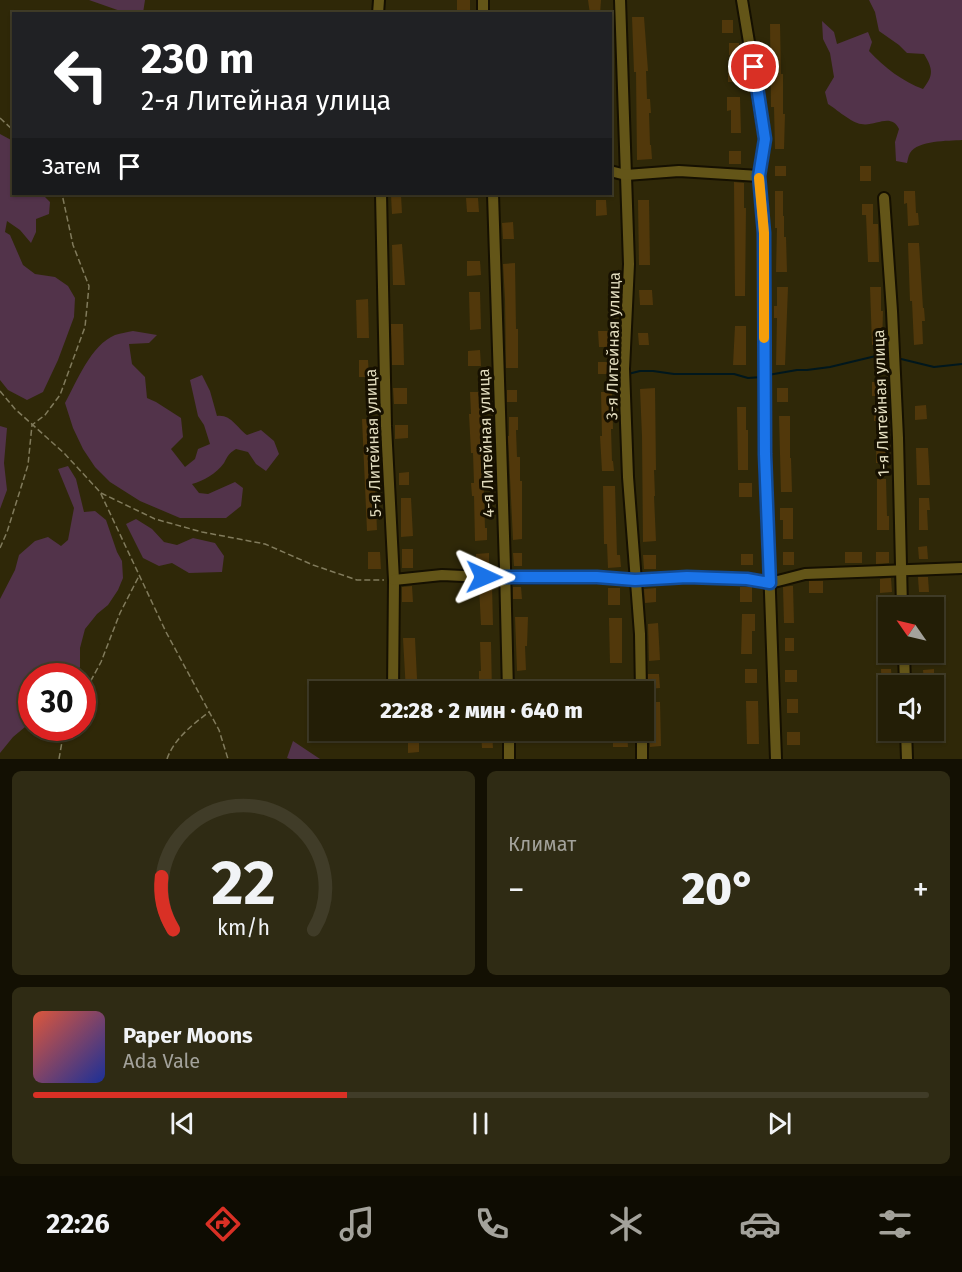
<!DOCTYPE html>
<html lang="ru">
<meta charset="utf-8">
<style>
:root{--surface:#231e06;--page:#2f2b14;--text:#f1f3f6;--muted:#a3a29b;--line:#403c28;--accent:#d93025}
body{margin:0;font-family:"Fira Sans",sans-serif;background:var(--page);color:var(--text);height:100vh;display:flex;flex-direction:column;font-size:22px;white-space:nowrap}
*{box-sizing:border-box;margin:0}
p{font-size:20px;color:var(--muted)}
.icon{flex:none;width:33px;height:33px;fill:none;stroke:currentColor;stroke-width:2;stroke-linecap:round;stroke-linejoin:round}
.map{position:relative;height:759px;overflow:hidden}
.drawer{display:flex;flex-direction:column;gap:12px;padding:12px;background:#131003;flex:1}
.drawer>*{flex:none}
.banner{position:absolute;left:12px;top:12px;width:600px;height:183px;border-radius:0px;box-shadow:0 2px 4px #0004,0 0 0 2px var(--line);background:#202124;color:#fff;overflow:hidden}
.needle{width:39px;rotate:304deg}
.fabs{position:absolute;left:878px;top:597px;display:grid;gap:12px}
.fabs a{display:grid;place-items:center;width:66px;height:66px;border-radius:0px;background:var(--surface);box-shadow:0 2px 4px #0004,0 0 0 2px var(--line);font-size:30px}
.speed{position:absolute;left:18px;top:663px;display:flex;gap:12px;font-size:30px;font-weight:700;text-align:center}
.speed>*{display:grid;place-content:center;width:78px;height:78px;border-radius:50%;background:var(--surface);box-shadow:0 2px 4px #0004,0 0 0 2px var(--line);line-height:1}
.speed .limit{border:9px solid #d22;background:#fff;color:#111}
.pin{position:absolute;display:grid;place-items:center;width:51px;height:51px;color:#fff;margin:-26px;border:3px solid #fff;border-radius:50%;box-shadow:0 2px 6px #0007}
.me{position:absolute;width:66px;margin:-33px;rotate:91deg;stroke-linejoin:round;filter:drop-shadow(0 0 4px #0008)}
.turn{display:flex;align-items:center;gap:21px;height:126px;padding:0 30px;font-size:27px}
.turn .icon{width:78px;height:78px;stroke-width:2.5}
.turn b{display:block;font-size:42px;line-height:51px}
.then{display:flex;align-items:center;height:57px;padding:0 30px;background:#0003;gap:12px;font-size:22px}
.big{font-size:45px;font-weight:800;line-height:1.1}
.drawer .widget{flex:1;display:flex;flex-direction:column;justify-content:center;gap:9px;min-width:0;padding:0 21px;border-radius:9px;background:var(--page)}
.drawer .dial{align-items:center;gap:0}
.dial svg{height:156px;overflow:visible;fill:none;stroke:var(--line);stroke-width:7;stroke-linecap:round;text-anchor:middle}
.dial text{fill:var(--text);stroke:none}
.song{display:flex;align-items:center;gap:18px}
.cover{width:72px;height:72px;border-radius:9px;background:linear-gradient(135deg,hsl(10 70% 55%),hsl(230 70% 35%))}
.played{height:6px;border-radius:3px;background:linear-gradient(90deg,var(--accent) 35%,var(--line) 35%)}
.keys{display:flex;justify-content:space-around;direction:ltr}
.heat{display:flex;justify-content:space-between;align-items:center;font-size:33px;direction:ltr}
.drawer .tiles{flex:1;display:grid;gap:12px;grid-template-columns:1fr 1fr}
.widget:last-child{grid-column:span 2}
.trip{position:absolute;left:309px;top:681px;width:345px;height:60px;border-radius:0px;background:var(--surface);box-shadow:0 2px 4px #0004,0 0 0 2px var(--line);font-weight:800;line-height:60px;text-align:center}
.dock{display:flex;height:96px;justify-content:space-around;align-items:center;background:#0e0c02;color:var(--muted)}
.dock .icon{width:42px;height:42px}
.dock .selected{color:var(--accent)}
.dock b{font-size:27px;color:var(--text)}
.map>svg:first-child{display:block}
.green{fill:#52334a}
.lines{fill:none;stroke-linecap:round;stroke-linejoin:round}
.stream{stroke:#00171d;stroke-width:2}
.building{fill:#51380b}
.minor-casing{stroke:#151001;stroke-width:14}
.path{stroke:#817b5c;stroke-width:1.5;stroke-dasharray:6 3;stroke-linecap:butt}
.minor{stroke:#635518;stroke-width:10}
.route-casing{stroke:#114b97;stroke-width:15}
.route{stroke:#1a73e8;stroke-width:10}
.slow{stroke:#f59e0b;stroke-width:10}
.labels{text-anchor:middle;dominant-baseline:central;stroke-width:6;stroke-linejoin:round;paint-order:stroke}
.street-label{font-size:16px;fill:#e2dcbe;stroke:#161000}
</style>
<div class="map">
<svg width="962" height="759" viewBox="0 0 962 759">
<rect width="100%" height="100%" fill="#2f2808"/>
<g class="green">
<path d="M89,0H145L143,13H126Z"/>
<path d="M869,0H962V140C948,141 918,140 910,153C908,156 908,160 907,163L896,161L895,142L899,129C891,112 875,127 861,124C852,123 836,109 828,104L825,92L834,77L830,53L823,39L822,21L834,32L837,44L868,32L872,42L869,51C884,67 903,82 923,89C934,75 933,69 924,54L907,53L899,45L879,31L875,12Z"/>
<path d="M0,134L13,141L14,194H45V197L50,202L49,214L36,219V232L31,243L20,230L7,221L5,232L10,235L23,265L35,274L55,277L68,286L75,298L74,317L58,360L43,392L27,400L8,390L0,380Z"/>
<path d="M133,331L157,335L149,343L129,344L132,364L145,377L147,398L156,402L181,418L183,437L171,449L185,467L195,459L198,449L210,444L204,425L198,416L190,380L202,375L210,391L217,416C231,414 237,428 247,435L261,430L274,441L279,454L266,471L256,464L248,452L236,449C228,454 228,456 224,463C216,474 203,481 192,484L199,493L208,494L235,482L243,488L241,506L226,518H180L140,501L110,482L95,467L83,449L73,428L65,403C77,381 91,345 115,335C121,333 128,332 133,331Z"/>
<path d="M0,426L7,428L4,463L7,490L0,509Z"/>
<path d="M68,466L76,479L84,512L95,511L106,520L117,552L122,561L123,578L118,590L108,605L97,614L85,629L80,648V667L75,676H32L31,722L13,737L0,753V599L15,570L19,555L35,541L48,537L61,546L68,540L74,508L58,469Z"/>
<path d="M136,519L152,529L164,542L177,545L193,538L215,543L224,556L222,572L189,573L172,563L159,566L143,558L126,524Z"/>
<path d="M293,741L320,759H290L287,758Z"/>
</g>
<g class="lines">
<g class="stream">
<path d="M897,358L934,367L962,364"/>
<path d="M628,374L640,371H653L674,374H734L748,378L762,377"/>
<path d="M768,375L797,370H807L830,367L880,355L891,356"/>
<path d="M611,378L620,375"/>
</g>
</g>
<g class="building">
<rect x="457" y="0" width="13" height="10"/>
<path d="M588,0H601L600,14H590Z"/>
<path d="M632,17H644L648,71H646L647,99H650L651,113H649L650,145H651L652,159L637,160L636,72H634Z"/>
<rect x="722" y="20" width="11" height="13"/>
<path d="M770,24H780L781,74H783V114H785L784,149H775L774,107H771Z"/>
<rect x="729" y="43" width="10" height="12"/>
<rect x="728" y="68" width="10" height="14"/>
<path d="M727,97H740L741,133H731V110L727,111Z"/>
<rect x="729" y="151" width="12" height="13"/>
<rect x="775" y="166" width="11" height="10"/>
<rect x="860" y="166" width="11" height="15"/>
<path d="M734,182L744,183V208H746L745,296H735Z"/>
<path d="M775,191H783V216H784V237H786L787,272H776L777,228H775Z"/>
<path d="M904,191H915L916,213H918L919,225L908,226L907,203L904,204Z"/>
<path d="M391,195H401L402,213L392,214Z"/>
<path d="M466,198H478L479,212H467Z"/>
<path d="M596,200H606L607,215L596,216Z"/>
<path d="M638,200H649L650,265H639Z"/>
<path d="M862,204H873V224H878L879,262H868L866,215H862Z"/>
<path d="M513,222L514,239H503L502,223Z"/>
<path d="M908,243H919L923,308H924L925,321H922L923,344L914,345L912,301H910Z"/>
<path d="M402,244L405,285H393L392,245Z"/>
<path d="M467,261H480L481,275L467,276Z"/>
<path d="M515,263L516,329H518V368H506L505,300L503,264Z"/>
<path d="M777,287H788L785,365H776L777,318H774V306H777Z"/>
<path d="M870,287H881V311H883L882,345H872Z"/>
<path d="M639,290H652L653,305H640Z"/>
<path d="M469,292H480L481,329L470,330Z"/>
<path d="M368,299L369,338H357L356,300Z"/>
<path d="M391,324H403L404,365H392Z"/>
<path d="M735,326H746V365H733Z"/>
<path d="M598,331H611L612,347H599Z"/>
<path d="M638,333H648L649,345H639Z"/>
<path d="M480,350L481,366H468V351Z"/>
<path d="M359,360H368L369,377H359Z"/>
<path d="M598,362H609L610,374H598Z"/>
<rect x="872" y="382" width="12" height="14"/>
<path d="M393,388H407V404H394Z"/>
<path d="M655,388L656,470H654L655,496H654L656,541L643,542L642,436L640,389Z"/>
<rect x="777" y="388" width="11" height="14"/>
<rect x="507" y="390" width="10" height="12"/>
<path d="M470,392H483L484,429H482L485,528H487V540L475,541L474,496H472L471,483H474L473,453H471L469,414H471Z"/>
<path d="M601,392H612L613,429H611L612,461H613L614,471H602L600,436H602Z"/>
<path d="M926,405L927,419L915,420V406Z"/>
<path d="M737,407H746V430H748V470H738Z"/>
<path d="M874,409H886L887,463H876L877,421H874Z"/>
<path d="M779,416H790V458H791L792,492H781Z"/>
<path d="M509,417H518V430H516L517,457H520V481H522V539L513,540L508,436H509Z"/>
<path d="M362,419H374V460L377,530L367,531Z"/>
<path d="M395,425H408V438L395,439Z"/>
<path d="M916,448H928L930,485H917Z"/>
<path d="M409,472V485H399V473Z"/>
<path d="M877,479H886L887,516H889V530H877Z"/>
<rect x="739" y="483" width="13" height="14"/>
<path d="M603,486H615L617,555H620L621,567L608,568L607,544H604Z"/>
<path d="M401,498H411L413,536L401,537Z"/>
<path d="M919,498H929L930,510H927L928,530H919Z"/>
<path d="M780,508H793V539H783V520H780Z"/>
<path d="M927,546L928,559H919L918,547Z"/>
<rect x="402" y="549" width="11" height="19"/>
<path d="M368,552H380L381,569H368Z"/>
<rect x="783" y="552" width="11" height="13"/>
<rect x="845" y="552" width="17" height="11"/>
<path d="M876,552H889V563L876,564Z"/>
<path d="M489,553V566H476V554Z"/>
<path d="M513,553H522V566H514Z"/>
<rect x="741" y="554" width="12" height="11"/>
<path d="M643,555H656V569H644Z"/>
<path d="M918,577H928L929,592H919Z"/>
<path d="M891,578L892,592L880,593V579Z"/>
<rect x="809" y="581" width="14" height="12"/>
<path d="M412,586L413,602H402V587Z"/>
<path d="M479,586H492L493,625H481Z"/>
<path d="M790,586H793L794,623H784L783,587Z"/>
<path d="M513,587H521L522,599H513Z"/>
<rect x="740" y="587" width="12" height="15"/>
<rect x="608" y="588" width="12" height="17"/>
<path d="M656,588V602L645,603L644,589Z"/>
<path d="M881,610H888V625H882Z"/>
<path d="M742,614H755V631H752V654H741Z"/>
<path d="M515,617H528L527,646H525L526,670L517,671Z"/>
<path d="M609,618H622V663H610Z"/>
<path d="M658,623L660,660L649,661L648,624Z"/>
<path d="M403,638H415L417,679H416V692H406Z"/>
<rect x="785" y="638" width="9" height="13"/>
<path d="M480,642H491L492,692H479V671H481Z"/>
<rect x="745" y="669" width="12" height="14"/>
<path d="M881,669H891L892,682H888V709H882V706Z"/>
<path d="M934,669V681L924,682L923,670Z"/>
<rect x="785" y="670" width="12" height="12"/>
<path d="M648,674H659L660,688L648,689Z"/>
<rect x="611" y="680" width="12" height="12"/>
<rect x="787" y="699" width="11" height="14"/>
<path d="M746,701H758L759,744H747Z"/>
<path d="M647,702H660L661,746L650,747Z"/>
<rect x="882" y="719" width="6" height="20"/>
<path d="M492,730L493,748H482L481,731Z"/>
<path d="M925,730H936L937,738H925Z"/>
<path d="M627,731L628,747H613V732Z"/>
<rect x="787" y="732" width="13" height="13"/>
<path d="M419,737V752L408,753V738Z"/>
</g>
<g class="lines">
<defs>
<g id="minor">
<path d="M483,0V14"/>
<path d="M620,0L629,264L624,369L628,477L640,634L641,692"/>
<path d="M742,0L765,139L759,176L764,233L765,455L776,759"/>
<path d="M378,14L379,0"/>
<path d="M610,171L626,175L679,171L759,176"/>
<path d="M381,194L386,426L394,580L393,692"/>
<path d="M493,194L505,567L508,692"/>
<path d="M884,198L892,311L898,438L902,608"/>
<path d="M394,580L442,575L506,578L597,577L635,580L687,577L747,579L770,583L805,574L962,568"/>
<path d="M904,652L905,686"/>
<path d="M509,730V759"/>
<path d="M642,730V759"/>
<path d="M906,730L907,759"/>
</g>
</defs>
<use href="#minor" class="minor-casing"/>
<g class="path">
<path d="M0,118L14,131"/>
<path d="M0,391L15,409L64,453L100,492L166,632L219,730L228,759"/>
<path d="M101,493L155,519L202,532L265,544L313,565L357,580H384"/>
<path d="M0,548L7,532L28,465L32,425L45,415L60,395L85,327L89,286L73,245L62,194"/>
<path d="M82,697L101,662L120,613L139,576"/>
<path d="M59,759L63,736L67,728"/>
<path d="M167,759C174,739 192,725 209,712"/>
</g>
<use href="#minor" class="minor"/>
</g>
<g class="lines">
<defs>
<path id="route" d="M484,577H597L635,580L687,577L747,579L770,583L765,454L764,233L759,176L765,139L754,67"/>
</defs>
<use href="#route" class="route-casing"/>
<use href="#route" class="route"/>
<path class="slow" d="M759,178L764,233V338"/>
</g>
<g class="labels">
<g class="street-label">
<text transform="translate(613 346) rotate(-89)">3-я Литейная улица</text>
<text transform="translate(881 403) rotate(-92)">1-я Литейная улица</text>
<text transform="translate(373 443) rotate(-92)">5-я Литейная улица</text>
<text transform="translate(486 443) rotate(-92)">4-я Литейная улица</text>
</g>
</g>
</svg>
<div class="fabs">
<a><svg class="needle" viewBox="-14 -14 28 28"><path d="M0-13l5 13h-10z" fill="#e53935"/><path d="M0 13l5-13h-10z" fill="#a3a29b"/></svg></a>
<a><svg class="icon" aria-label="sound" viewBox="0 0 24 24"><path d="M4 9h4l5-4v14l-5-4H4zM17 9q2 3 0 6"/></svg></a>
</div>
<div class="speed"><div class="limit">30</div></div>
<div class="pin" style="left:754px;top:67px;background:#d93025"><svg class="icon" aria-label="arrive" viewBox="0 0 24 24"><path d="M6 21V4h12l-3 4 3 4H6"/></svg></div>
<svg class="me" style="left:484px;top:577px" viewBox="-20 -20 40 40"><path d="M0-17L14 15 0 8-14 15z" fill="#1a73e8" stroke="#fff" stroke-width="4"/></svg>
<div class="trip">22:28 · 2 мин · 640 m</div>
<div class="banner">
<div class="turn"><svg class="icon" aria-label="left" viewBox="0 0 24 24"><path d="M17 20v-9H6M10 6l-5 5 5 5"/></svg><div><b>230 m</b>2-я Литейная улица</div></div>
<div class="then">Затем<svg class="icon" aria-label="arrive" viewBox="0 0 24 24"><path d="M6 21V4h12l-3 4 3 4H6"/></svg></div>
</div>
</div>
<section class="drawer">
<div class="tiles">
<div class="widget dial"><svg viewBox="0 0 100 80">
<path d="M14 69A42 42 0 1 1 86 69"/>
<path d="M14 69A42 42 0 0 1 8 42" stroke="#d93025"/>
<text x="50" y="56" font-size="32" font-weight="700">22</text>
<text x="50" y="72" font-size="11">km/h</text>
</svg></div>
<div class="widget"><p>Климат</p>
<div class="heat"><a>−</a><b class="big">20°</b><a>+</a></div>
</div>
<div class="widget">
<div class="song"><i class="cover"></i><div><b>Paper Moons</b><p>Ada Vale</p></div></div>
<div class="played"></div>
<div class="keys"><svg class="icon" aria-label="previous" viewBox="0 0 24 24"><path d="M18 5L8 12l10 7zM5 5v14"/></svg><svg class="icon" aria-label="pause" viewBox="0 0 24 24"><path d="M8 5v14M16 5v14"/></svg><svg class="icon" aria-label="next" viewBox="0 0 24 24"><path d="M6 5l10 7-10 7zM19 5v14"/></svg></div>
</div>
</div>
</section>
<nav class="dock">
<b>22:26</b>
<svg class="icon selected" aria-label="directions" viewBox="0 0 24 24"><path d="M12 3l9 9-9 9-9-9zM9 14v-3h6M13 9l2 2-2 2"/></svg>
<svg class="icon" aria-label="music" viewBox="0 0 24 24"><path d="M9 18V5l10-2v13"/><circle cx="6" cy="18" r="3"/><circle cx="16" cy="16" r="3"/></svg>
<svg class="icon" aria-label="phone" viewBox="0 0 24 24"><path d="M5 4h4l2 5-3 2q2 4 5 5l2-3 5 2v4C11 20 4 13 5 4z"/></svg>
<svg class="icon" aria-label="climate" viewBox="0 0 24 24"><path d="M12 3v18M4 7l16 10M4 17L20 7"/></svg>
<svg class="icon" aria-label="car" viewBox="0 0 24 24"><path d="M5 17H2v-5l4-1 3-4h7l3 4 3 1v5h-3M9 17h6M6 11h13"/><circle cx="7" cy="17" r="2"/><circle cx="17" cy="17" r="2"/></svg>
<svg class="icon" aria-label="filters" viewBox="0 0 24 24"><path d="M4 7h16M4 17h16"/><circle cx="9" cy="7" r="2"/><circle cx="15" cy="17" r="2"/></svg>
</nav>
